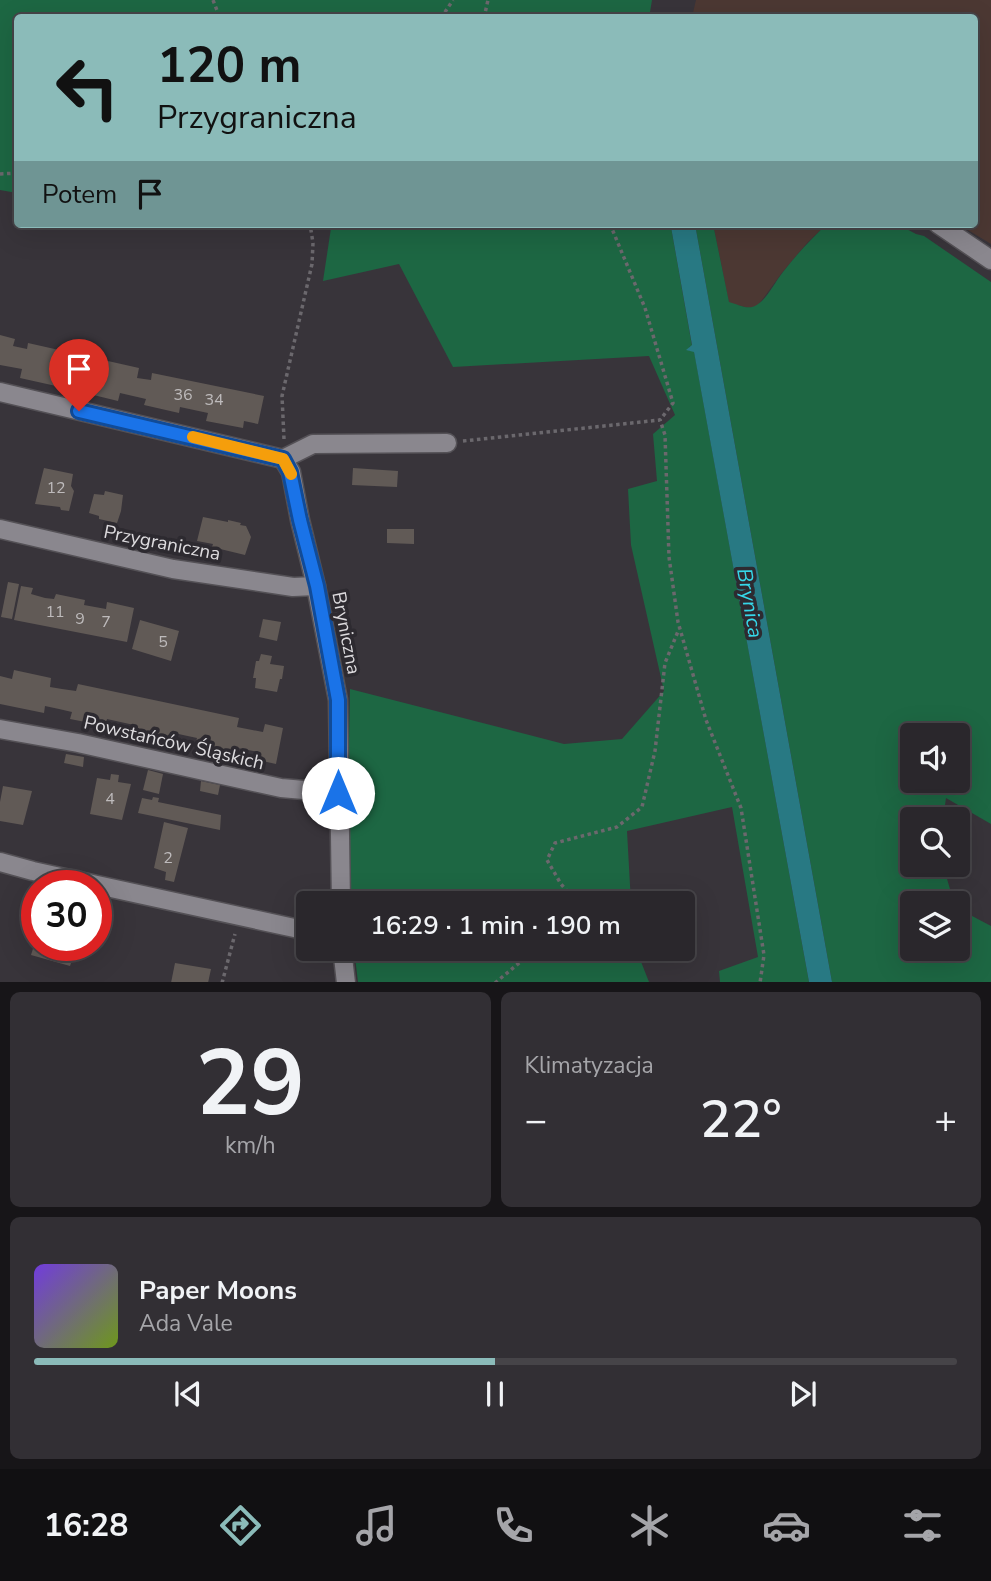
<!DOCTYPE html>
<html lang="pl">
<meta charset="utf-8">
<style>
:root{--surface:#2a272c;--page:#322f34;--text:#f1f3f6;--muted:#a5a5a9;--line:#464448;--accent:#8bbbb9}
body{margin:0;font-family:"Nunito Sans",sans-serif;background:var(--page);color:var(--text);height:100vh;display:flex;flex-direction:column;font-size:26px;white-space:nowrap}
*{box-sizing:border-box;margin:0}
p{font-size:23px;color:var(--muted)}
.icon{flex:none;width:38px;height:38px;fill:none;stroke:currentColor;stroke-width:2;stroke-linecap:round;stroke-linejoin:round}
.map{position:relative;height:982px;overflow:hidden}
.details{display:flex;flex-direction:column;gap:10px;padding:10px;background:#171518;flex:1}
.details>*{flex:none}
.top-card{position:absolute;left:14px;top:14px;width:964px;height:214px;border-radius:7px;box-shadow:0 7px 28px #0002,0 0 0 2px var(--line);background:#8bbbb9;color:#111;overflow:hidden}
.tools{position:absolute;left:900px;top:723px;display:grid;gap:14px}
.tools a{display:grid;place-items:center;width:70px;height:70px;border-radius:7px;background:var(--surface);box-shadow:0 7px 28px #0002,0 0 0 2px var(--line);font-size:35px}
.speed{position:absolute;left:21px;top:870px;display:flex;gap:14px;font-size:35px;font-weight:700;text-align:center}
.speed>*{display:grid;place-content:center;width:91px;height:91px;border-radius:50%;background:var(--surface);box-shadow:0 7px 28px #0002,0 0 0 2px var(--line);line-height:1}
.speed .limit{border:10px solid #d22;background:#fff;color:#111}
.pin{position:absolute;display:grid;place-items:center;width:60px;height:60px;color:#fff;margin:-72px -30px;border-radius:50% 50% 50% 0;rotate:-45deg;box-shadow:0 0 7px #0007}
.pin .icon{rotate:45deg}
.me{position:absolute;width:77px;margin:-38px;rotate:0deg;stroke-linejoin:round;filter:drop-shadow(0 0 5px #0008)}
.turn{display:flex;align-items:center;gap:24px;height:147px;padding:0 28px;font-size:32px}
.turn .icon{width:91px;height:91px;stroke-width:2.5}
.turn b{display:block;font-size:49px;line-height:60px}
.then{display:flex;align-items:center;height:66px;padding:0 28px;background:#0003;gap:14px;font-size:26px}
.big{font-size:52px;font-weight:600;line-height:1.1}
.details .tile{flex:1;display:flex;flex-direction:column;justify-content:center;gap:10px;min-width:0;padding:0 24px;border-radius:10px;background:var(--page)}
.details .dial{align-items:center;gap:0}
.dial b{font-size:91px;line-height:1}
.song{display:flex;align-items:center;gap:21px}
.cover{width:84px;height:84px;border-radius:10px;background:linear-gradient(135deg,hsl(260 70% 55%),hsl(80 70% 35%))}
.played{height:7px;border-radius:4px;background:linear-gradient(90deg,var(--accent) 50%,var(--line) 50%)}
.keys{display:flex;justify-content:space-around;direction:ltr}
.heat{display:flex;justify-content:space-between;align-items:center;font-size:38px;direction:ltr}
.details .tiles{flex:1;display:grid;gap:10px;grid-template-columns:1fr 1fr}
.tile:last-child{grid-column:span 2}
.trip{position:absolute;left:296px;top:891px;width:399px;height:70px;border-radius:7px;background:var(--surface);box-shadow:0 7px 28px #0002,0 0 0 2px var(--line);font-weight:600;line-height:70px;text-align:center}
.tab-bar{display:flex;height:112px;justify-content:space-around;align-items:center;background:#111012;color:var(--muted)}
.tab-bar .icon{width:49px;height:49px}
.tab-bar .active{color:var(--accent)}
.tab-bar b{font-size:32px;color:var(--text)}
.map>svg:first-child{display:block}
.industrial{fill:#4c3833}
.green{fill:#1d6743;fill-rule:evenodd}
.water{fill:#287983}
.building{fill:#615a56}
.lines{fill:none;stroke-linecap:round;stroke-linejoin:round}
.minor-casing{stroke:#545156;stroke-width:21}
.path{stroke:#6b686d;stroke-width:3.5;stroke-dasharray:3.5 3.5;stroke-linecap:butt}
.minor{stroke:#8a878e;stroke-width:18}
.route-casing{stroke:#114b97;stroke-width:18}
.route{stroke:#1a73e8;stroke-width:12}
.slow{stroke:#f59e0b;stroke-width:12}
.labels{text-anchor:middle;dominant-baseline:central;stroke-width:7;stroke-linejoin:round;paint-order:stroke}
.number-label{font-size:16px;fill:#bebbbc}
.street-label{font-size:19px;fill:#dddbde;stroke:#2d2a30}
.water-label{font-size:21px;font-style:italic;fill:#36d7e8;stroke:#2d2a30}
</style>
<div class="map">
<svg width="991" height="983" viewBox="0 0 991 983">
<rect width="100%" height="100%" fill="#38343a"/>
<g class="industrial">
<path d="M696,0H991V244L958,224H975V18L692,17Z"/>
<path d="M713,224H827L807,243L781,274L762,300L757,306L749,308L729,303Z"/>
</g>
<g class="green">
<path d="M0,0H652L649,18H18L17,193L0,190Z"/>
<path d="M270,224H664L671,227L692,346L689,347V351H694L809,982H720L719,971L758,957L732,807L627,831L631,903H351L347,835L350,689L564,744L622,739L664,691L631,545L628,489L657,481L653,434L675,415L649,356L453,367L399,264L323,281L331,228Z"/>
<path d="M695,224H713L729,302C737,304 747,310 755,306C767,300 774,283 783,272C796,255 811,239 827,224H897L916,234L924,236L991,282V824L946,798L943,819H912V864L943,865L954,903H912V948H957V908L991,926V982H832ZM912,735H957V780H912Z"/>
<path d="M354,949H636L649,982H358Z"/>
</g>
<path class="water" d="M664,224H695L832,982H809L694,352L686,350L692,345L671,227Z"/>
<g class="building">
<path d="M0,335L15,339L13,346L27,349L28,343L139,368L137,378L151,380L152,373L264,396L258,424L244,421L243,428L206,421L208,413L180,407L179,413L144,405L146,399L120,393L118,401L81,392L83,385L70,381L58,379L56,386L20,378L22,369L0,365Z"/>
<path d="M44,468L73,474L71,486L74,491L69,511L61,510L60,507L35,504Z"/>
<path d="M353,468L398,471L397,487L352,485Z"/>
<path d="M105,491L123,495L121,511L117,523L99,519V516L89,513L94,494L104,495Z"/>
<path d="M203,517L228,522V520L241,523L240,525L246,526L251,537L245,555L212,547L213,544L197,541Z"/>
<path d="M387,529H414V544L387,543Z"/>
<path d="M8,582L19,584L12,619L1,617Z"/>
<path d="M21,586L33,588L31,594L45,598L54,599L56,594L85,600L84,605L106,609L107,602L134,608L127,642L14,620Z"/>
<path d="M263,619L281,622L277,641L259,637Z"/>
<path d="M140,620L179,631L171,661L132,649Z"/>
<path d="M261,654L272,656L270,664L284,666L282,679H280L277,692L255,688L256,678H253L256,661H259Z"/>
<path d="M14,670L51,678L50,687L62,689L76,691L78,684L239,718L237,727L263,732L265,724L283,728L276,764L258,760L259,752L232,747L231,754L195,746L197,738L183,735L170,732L169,740L133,731L134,725L107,719L106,726L70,719L72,712L59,709L45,706L44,713L0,704V676L12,679Z"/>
<path d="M66,754L84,757L83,767L64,763Z"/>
<path d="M148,770L163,774L159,794L143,790Z"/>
<path d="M111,774L119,775L118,782L131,784L122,820L90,814L97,778L110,780Z"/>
<path d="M201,781L220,785L218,795L200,791Z"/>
<path d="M3,786L32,791L23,825L0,821V802Z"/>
<path d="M153,797L159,798L158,802L221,815L220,830L138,813L142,798L152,800Z"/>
<path d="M164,822L188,828L174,882L165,880L166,872L154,868Z"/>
<path d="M36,939L37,945H77L70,966L31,955Z"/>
<path d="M175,963L211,969L208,983H171Z"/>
</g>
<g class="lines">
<defs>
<g id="minor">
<path d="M938,224L991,260"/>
<path d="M0,392L283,459"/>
<path d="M283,459L291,472L300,520L316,586L338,700L341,903"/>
<path d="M283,459L313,444L447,443"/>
<path d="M0,529L173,569L293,587L316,586"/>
<path d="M0,729L78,743L281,788L338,793"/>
<path d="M0,862L33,871L308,931"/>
<path d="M342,948L346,983"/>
</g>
</defs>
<use href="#minor" class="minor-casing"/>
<g class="path">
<path d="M213,0L220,18"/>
<path d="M441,18L453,0"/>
<path d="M484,18L488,0"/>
<path d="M0,174L18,173"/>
<path d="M610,224L645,308L673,403L660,420"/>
<path d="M284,439L282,396L312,264L313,243L310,224"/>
<path d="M463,441L660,420L665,435L669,557L678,622L706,720L741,808L764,955L760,983"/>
<path d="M577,903L561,884L547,860L555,843L617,827L642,807L655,751L665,663L679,629"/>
<path d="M222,983L235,934"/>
<path d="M495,983L537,948"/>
</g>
<use href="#minor" class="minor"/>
</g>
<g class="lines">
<defs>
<path id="route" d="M79,411L283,459L290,472L300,520L317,586L338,700V793"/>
</defs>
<use href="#route" class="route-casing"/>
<use href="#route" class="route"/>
<path class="slow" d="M193,437L283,459L291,474"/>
</g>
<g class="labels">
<g class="number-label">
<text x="183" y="395">36</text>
<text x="214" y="400">34</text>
<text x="56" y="488">12</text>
<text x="55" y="612">11</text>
<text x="80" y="619">9</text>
<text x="106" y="622">7</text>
<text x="163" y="642">5</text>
<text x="110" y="799">4</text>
<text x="168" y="858">2</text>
</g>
<g class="street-label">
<text transform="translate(162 543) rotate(11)">Przygraniczna</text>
<text transform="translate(346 633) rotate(79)">Bryniczna</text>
<text transform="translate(174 743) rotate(13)">Powstańców Śląskich</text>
</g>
<g class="water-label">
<text transform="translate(750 603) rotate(80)">Brynica</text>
</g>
</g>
</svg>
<div class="tools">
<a><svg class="icon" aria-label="sound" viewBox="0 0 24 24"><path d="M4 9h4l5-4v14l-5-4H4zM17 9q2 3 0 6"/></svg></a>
<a><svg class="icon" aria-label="search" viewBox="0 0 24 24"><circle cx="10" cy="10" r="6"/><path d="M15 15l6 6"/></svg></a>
<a><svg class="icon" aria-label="layers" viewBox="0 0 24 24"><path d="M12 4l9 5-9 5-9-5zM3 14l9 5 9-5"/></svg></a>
</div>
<div class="speed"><div class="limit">30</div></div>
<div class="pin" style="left:79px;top:411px;background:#d93025"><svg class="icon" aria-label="arrive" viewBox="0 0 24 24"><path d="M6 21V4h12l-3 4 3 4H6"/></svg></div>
<svg class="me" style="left:338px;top:793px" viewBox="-20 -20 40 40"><circle r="19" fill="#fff"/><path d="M0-13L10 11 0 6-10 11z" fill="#1a73e8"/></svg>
<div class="trip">16:29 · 1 min · 190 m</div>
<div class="top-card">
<div class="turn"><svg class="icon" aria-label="left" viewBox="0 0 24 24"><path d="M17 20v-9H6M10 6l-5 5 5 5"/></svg><div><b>120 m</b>Przygraniczna</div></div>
<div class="then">Potem<svg class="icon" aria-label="arrive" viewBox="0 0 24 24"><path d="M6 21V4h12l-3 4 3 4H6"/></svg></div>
</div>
</div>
<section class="details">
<div class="tiles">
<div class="tile dial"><b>29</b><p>km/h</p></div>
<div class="tile"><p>Klimatyzacja</p>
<div class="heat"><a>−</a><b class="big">22°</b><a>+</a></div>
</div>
<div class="tile">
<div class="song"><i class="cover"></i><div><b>Paper Moons</b><p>Ada Vale</p></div></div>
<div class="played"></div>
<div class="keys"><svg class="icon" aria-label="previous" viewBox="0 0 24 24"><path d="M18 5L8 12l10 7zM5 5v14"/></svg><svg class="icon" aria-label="pause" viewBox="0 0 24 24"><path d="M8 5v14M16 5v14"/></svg><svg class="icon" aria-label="next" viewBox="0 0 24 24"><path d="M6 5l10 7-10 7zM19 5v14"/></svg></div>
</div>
</div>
</section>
<nav class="tab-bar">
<b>16:28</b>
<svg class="icon active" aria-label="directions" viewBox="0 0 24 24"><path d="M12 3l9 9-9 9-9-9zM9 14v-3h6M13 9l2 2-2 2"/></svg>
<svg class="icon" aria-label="music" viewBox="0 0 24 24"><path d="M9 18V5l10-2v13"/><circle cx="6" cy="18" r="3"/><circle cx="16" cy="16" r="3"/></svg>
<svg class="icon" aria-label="phone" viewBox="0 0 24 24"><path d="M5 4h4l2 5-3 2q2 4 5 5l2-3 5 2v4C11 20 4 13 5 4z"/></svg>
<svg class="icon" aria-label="climate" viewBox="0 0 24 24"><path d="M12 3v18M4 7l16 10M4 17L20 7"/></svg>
<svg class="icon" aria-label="car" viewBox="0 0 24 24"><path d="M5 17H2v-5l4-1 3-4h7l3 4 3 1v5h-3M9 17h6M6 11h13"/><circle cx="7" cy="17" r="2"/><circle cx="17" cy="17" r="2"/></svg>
<svg class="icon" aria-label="filters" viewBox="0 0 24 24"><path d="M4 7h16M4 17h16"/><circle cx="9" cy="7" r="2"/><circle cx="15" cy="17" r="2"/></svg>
</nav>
